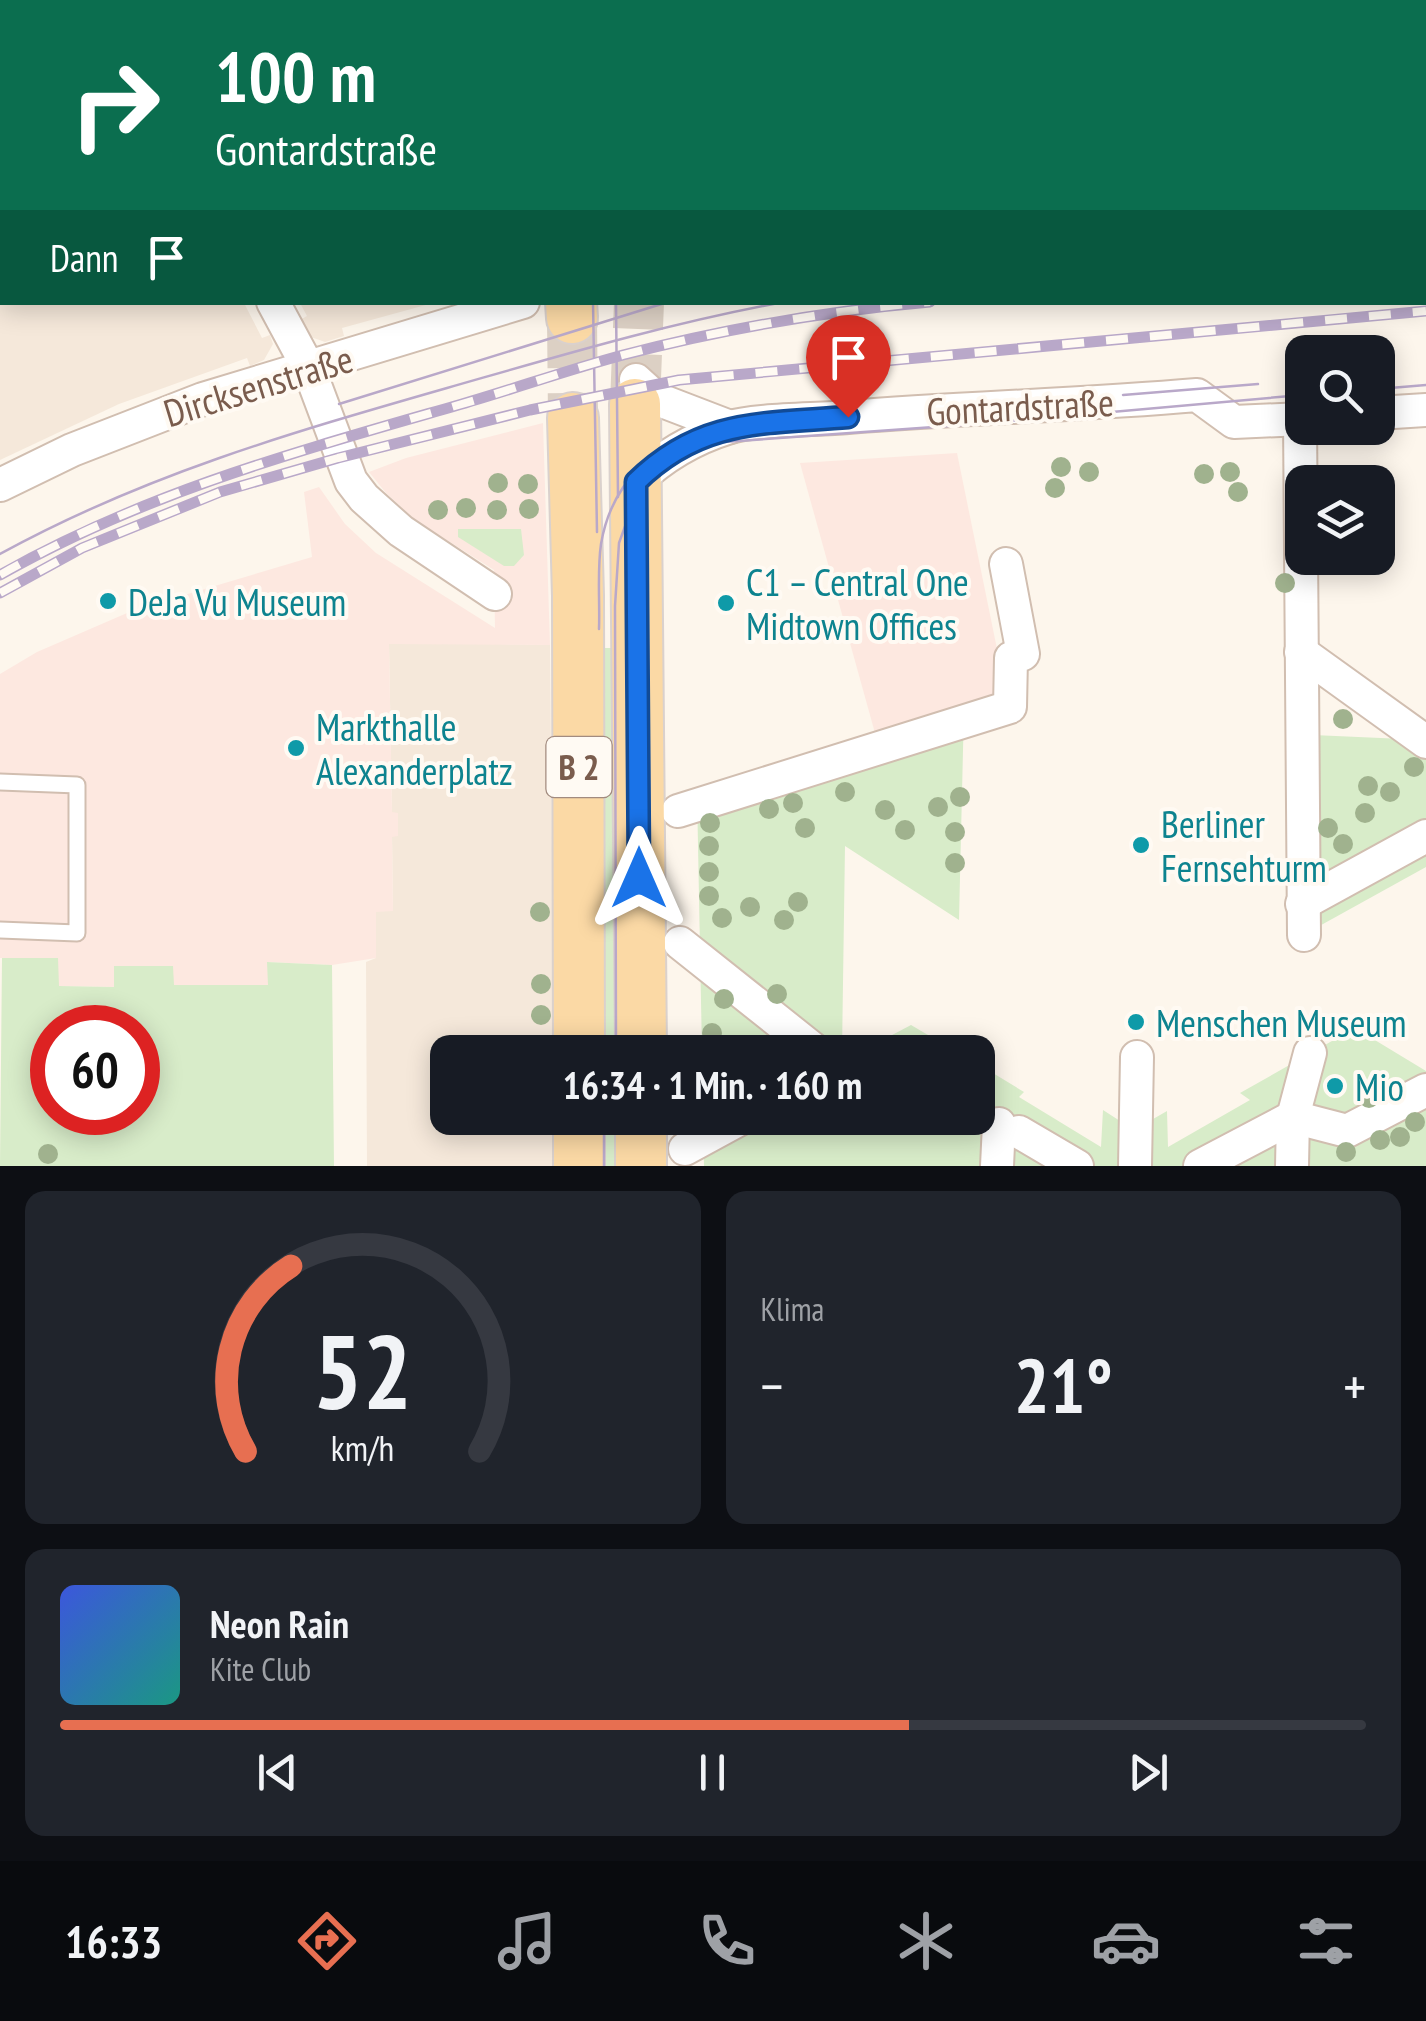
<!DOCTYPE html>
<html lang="de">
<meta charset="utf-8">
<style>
:root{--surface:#171b24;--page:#20242c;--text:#f1f3f6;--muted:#9ea1a6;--line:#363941;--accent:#e76f51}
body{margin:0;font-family:"PT Sans Narrow",sans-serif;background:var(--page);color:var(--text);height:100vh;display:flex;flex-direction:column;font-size:38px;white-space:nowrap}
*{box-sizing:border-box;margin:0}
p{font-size:32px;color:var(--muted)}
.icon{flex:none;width:55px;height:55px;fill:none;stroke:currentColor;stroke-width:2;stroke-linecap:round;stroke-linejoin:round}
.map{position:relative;height:1166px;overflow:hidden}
.panel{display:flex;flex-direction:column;gap:25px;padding:25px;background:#0d0f14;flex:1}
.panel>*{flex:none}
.top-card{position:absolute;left:0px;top:0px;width:1428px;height:305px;box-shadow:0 5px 25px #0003;background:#0b6e4f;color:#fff;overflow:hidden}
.controls{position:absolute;left:1285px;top:335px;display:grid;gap:20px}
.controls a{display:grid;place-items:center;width:110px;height:110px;border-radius:20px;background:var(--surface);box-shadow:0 5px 25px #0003;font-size:50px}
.speed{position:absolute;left:30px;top:1005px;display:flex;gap:20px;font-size:50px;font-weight:700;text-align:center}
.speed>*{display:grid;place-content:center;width:130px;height:130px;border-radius:50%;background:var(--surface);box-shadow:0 5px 25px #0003;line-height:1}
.speed .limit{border:15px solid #d22;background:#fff;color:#111}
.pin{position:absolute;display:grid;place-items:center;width:85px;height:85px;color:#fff;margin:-102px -42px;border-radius:50% 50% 50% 0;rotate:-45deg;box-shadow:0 0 10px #0007}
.pin .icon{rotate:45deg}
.me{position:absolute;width:110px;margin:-55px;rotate:0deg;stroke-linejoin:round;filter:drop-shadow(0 0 8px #0008)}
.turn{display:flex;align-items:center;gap:35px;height:210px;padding:0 50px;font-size:45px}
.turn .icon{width:130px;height:130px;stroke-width:2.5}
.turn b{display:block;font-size:70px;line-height:85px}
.then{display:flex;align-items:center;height:95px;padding:0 50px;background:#0003;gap:20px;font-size:38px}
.big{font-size:75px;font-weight:700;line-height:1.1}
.panel .card{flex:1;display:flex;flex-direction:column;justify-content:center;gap:15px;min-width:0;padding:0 35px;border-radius:20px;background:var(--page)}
.panel .dial{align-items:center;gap:0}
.dial svg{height:260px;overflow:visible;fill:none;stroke:var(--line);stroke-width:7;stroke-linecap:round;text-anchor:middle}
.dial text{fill:var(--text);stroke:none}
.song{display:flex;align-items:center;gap:30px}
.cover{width:120px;height:120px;border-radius:15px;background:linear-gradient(135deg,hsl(230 70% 55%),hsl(170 70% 35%))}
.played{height:10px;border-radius:5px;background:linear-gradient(90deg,var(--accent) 65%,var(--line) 65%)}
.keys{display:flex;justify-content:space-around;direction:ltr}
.heat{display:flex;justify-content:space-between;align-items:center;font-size:55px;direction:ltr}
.panel .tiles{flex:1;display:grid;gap:25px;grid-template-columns:1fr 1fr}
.card:last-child{grid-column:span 2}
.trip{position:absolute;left:430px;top:1035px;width:565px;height:100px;border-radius:20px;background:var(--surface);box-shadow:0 5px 25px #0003;font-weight:700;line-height:100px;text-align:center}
.tabs{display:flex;height:160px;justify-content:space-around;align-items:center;background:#090b0e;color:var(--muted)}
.tabs .icon{width:70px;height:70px}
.tabs .current{color:var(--accent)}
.tabs b{font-size:45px;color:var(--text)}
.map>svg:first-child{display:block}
.residential{fill:#f5e8da}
.commercial{fill:#fde8e0}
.green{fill:#d8ecc9;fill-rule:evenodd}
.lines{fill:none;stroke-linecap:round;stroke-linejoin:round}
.primary-tunnel{stroke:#dcd0c4;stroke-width:50;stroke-dasharray:50 25;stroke-linecap:butt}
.lane-casing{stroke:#d1beb0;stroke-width:19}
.street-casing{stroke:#d1beb0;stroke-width:36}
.primary-casing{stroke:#dad1cd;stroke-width:54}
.lane{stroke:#fff;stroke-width:15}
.street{stroke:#fff;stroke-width:32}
.primary{stroke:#fbd9a5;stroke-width:50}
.tram{stroke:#b9a8c9;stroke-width:2.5}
.rail-casing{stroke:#b9a8c9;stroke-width:11}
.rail{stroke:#fffaf3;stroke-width:8;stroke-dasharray:22;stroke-linecap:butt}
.tree{fill:#a0b28e}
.route-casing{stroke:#114b97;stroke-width:25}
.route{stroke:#1a73e8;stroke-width:18}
.culture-dot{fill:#0f9aa8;stroke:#fffaf3;stroke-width:4}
.labels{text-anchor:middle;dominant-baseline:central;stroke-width:8;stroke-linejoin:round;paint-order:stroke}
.shield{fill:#fffaf3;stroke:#a28b7f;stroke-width:2.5}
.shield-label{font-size:35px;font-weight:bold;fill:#7a5c4d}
.street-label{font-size:38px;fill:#7a5c4d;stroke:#fffaf3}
.culture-label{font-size:38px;fill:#0d838f;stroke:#fffaf3;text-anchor:start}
</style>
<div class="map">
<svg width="1426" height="1166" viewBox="0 0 1426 1166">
<rect width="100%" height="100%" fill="#fdf6ec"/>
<g class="residential">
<path d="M0,0L90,2H2V302L244,303L262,338L270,335L273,344L264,360L250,366L247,358L119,404L0,460Z"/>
<path d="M145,0H516L517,2H146Z"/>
<path d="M300,303H433L342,328L344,336L325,342L308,336L300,320L307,316Z"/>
<path d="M448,643L550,645L554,1052H448V1118H555V1166H367L366,962L376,958V911H393L392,836H398V814L392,813L389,644Z"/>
</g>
<g class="commercial">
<path d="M543,423L550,645L389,644L392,812L398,813V836L392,837L393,911L376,912V958L332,965L268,962L269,985H173V967H114L115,987L58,986V958H0V674L37,652L134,610L312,557L304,492L319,487L345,524L376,553L495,628L494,570L415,520L386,493L369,472L406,458Z"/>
<path d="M957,453L1006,693L875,733L800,463Z"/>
</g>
<g class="green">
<path d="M458,529H521L524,555L514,566H504L458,537Z"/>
<path d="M589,648H626L629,1052H592Z"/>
<path d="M964,708L959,920L845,846L842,1052H702L697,793Z"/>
<path d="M1313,735L1426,740V867L1314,929Z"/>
<path d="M2,958H58L59,986L114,987V966H173L174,985H268L267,962L332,965L334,1166H0ZM52,1028H138V1112H52Z"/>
<path d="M911,1025L957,1052H860Z"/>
<path d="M1355,1028L1426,1071V1166H704L703,1118H978V1064L1024,1092L1019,1097L1101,1147L1103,1110L1134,1130L1167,1111L1168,1147L1250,1100L1240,1093Z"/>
<rect x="593" y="1118" width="37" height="48"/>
</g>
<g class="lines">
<g class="primary-tunnel">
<path d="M572,318L573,418"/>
<path d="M635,404L639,302"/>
</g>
<defs>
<path id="lane" d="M0,782L77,785V933L0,930"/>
<g id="street">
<path d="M118,0L119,2"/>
<path d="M1206,0V2"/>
<path d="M1425,81H1426"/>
<path d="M1425,148H1426"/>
<path d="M273,302L309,369L351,481L364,498L401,531L495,594"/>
<path d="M636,380L657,399L730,427"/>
<path d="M1378,413L1426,410"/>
<path d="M1300,419L1304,935"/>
<path d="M636,482C662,457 692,439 727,428C755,419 816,420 848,417C964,408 1081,405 1197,395L1234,422L1302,419"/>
<path d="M0,485L72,450L203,399L523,302"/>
<path d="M1301,652L1426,742"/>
<path d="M678,811L1010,707L1011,658L1023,654L1006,564"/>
<path d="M1302,904L1426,836"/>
<path d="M680,943L817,1052"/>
<path d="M1019,1132L1077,1166"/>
<path d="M685,1149L742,1118"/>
<path d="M997,1166L999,1124"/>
<path d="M1135,1166L1137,1057"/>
<path d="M1200,1166L1293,1117L1347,1131L1426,1090"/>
<path d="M1292,1166L1293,1117L1310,1053"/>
</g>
<g id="primary">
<path d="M543,0V2"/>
<path d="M610,0V2"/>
<path d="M571,302L572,318"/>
<path d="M635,404L641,1052"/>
<path d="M573,418L578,596L579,1052"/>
<path d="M641,1118V1166"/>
<path d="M579,1166V1118"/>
</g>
</defs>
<use href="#lane" class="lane-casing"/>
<use href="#street" class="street-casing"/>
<use href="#primary" class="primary-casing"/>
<use href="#lane" class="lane"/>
<use href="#street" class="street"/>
<use href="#primary" class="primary"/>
<g class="tram">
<path d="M586,0L587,2"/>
<path d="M1425,108H1426"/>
<path d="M1425,193H1426"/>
<path d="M1425,243H1426"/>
<path d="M593,302L597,532"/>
<path d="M616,302L618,497"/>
<path d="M1378,389L1426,385"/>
<path d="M1123,395L1258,384"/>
<path d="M339,404L668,302"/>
<path d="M0,554C144,475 290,433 447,388C559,356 669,323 784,302"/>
<path d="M599,629C600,601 597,571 601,544C611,484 655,439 715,431"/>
<path d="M616,1052L615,606L619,543L636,496L660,469L700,448L724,442L976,424L1302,395"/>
<path d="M604,1118V1166"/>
</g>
<defs>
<g id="rail">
<path d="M1425,261H1426"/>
<path d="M0,575C147,492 295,452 455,406C511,390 567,370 623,355C724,329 826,311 930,302"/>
<path d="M0,593L82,548L220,492L338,458L530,410L679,380L1426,311"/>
</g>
</defs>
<use href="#rail" class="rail-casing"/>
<use href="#rail" class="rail"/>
</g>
<g class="tree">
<circle cx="1061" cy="467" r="10"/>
<circle cx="1089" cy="472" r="10"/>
<circle cx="1230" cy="472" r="10"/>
<circle cx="1204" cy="474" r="10"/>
<circle cx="498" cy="483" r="10"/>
<circle cx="528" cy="484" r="10"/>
<circle cx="1055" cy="488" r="10"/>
<circle cx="1238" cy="492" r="10"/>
<circle cx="466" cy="508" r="10"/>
<circle cx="529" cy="509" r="10"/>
<circle cx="438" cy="510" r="10"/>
<circle cx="497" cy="510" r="10"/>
<circle cx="1285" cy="583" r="10"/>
<circle cx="1343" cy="719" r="10"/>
<circle cx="1414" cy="767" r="10"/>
<circle cx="1368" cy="786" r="10"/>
<circle cx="845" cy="792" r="10"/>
<circle cx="1390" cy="792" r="10"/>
<circle cx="960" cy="797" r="10"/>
<circle cx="793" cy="803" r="10"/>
<circle cx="938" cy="807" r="10"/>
<circle cx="769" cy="809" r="10"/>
<circle cx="885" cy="810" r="10"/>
<circle cx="1365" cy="813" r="10"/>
<circle cx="710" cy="823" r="10"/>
<circle cx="805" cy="828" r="10"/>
<circle cx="1328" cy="828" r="10"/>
<circle cx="905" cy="830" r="10"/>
<circle cx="955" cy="832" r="10"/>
<circle cx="1343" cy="844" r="10"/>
<circle cx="709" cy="846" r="10"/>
<circle cx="955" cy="863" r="10"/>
<circle cx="709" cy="872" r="10"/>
<circle cx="709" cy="896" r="10"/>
<circle cx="798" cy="902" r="10"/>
<circle cx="750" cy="907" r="10"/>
<circle cx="540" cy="912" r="10"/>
<circle cx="722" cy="918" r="10"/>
<circle cx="784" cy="920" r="10"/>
<circle cx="541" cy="984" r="10"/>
<circle cx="777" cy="994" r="10"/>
<circle cx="724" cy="999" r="10"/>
<circle cx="541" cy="1015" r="10"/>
<circle cx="712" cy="1033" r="10"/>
<circle cx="1369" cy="1098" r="10"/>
<circle cx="1415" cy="1122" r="10"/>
<circle cx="1400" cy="1137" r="10"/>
<circle cx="1380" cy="1140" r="10"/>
<circle cx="1346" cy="1152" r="10"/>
<circle cx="48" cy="1154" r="10"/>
</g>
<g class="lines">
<defs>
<path id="route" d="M639,878L636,482C701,418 764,424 848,417"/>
</defs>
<use href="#route" class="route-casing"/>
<use href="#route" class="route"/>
</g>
<g class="culture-dot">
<circle cx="108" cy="601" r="10"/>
<circle cx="726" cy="603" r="10"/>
<circle cx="296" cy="748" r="10"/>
<circle cx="1141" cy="845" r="10"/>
<circle cx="1136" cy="1022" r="10"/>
<circle cx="1335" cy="1086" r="10"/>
</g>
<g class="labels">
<rect class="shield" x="546.5" y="737" width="65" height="60" rx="8"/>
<g class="shield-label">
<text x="579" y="767">B 2</text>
</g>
<g class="street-label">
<text transform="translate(258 385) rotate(-17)">Dircksenstraße</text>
<text transform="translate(1020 406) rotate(-3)">Gontardstraße</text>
</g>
<g class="culture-label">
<text x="746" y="581">C1 – Central One<tspan x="746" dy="44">Midtown Offices</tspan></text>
<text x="128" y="601">DeJa Vu Museum</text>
<text x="316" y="726">Markthalle<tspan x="316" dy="44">Alexanderplatz</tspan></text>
<text x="1161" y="823">Berliner<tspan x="1161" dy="44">Fernsehturm</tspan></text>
<text x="1156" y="1022">Menschen Museum</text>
<text x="1355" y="1086">Mio</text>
</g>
</g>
</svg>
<div class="controls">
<a><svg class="icon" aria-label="search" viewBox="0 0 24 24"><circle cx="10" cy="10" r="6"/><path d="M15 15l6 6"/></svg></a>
<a><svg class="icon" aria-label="layers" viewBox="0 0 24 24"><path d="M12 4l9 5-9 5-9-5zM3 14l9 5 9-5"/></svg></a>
</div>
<div class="speed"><div class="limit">60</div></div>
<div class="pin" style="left:848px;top:417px;background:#d93025"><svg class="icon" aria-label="arrive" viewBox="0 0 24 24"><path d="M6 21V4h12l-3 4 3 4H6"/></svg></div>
<svg class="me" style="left:639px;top:878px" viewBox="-20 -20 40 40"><path d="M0-17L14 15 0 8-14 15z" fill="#1a73e8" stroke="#fff" stroke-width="4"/></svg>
<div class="trip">16:34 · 1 Min. · 160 m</div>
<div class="top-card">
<div class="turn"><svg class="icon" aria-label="right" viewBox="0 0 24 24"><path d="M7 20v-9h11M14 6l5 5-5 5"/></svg><div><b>100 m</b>Gontardstraße</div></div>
<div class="then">Dann<svg class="icon" aria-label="arrive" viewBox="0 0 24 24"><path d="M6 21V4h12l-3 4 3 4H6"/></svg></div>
</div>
</div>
<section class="panel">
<div class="tiles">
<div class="card dial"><svg viewBox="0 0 100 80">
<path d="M14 69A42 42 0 1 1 86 69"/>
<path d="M14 69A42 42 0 0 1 28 12" stroke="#e76f51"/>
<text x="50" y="56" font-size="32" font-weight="700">52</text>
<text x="50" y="72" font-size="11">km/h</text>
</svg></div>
<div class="card"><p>Klima</p>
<div class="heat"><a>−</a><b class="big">21°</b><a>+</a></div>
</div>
<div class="card">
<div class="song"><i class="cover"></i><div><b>Neon Rain</b><p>Kite Club</p></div></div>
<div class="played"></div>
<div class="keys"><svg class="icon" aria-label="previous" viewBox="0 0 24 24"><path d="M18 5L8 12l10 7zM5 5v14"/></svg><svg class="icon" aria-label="pause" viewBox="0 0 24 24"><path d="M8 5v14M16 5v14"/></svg><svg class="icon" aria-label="next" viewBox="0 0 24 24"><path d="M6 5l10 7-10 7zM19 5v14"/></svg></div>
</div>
</div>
</section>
<nav class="tabs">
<b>16:33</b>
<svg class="icon current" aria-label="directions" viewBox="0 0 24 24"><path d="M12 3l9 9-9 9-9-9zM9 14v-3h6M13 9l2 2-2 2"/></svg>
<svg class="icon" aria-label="music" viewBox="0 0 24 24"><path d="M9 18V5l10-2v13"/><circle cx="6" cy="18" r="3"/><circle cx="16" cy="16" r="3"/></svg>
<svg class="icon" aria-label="phone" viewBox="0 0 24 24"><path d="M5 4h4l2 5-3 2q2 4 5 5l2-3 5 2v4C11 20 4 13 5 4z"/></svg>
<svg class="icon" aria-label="climate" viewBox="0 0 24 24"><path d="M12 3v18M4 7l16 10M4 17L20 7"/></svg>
<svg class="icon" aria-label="car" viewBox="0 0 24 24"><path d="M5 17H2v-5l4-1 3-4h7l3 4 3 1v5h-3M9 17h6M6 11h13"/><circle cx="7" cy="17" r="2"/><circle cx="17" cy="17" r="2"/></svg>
<svg class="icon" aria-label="filters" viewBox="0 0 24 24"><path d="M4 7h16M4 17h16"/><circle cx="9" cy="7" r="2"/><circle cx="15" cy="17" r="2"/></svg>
</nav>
